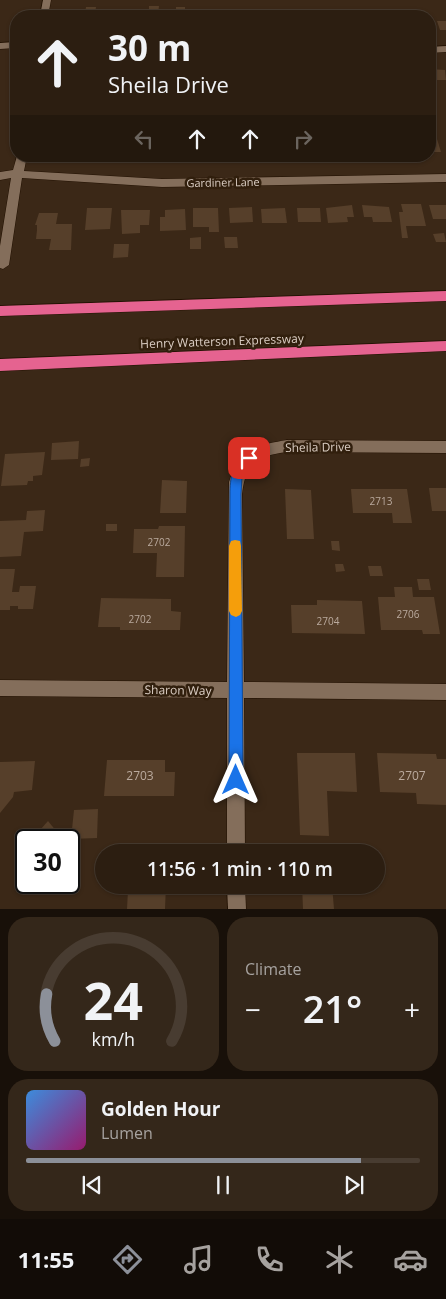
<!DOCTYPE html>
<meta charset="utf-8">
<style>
:root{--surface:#2c1e11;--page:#34271a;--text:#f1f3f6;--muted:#a6a29f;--line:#483c31;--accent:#8c9099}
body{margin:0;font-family:"Open Sans",sans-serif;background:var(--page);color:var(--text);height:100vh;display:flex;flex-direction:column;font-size:19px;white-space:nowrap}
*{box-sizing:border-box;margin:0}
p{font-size:16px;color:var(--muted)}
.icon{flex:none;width:28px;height:28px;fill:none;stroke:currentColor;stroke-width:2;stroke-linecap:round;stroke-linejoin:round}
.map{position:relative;height:909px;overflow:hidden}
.sheet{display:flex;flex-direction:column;gap:8px;padding:8px;background:#181009;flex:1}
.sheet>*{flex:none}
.banner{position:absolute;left:10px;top:10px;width:426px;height:152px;border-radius:20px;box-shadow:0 1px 4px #0004,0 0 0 1px var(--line);background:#2c1e11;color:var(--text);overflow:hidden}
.speed{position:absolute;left:15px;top:829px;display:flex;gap:10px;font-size:25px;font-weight:700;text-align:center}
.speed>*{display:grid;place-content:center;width:65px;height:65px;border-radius:50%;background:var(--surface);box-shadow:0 1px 4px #0004,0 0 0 1px var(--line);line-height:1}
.speed .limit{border:2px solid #111;border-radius:8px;background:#fff;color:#111}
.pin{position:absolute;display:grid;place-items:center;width:42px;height:42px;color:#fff;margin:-21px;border-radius:10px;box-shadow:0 2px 8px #0006}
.me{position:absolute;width:55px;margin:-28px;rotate:0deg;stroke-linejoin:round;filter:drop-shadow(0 0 4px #0008)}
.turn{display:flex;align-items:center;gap:18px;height:105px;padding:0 15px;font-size:22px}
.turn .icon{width:65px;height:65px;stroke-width:2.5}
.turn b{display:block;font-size:35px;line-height:42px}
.lanes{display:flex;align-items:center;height:48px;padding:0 15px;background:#0003;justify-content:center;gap:25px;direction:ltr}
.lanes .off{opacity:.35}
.big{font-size:38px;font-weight:600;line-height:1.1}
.sheet .tile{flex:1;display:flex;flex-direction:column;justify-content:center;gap:8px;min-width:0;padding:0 18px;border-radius:20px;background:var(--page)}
.sheet .dial{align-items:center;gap:0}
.dial svg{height:130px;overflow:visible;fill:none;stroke:var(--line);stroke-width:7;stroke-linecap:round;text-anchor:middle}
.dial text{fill:var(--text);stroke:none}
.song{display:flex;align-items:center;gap:15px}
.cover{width:60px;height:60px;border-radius:8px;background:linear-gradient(135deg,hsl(210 70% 55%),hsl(320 70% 35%))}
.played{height:5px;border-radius:2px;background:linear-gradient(90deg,var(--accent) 85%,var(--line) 85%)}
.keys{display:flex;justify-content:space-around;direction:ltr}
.heat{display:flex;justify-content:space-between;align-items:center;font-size:28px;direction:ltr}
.sheet .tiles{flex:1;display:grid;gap:8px;grid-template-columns:1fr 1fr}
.tile:last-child{grid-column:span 2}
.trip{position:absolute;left:95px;top:844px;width:290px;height:50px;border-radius:25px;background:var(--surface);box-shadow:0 1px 4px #0004,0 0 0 1px var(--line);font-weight:600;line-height:50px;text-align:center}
.tabs{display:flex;height:80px;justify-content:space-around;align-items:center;background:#120c07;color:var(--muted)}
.tabs .icon{width:35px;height:35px}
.tabs .current{color:var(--accent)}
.tabs b{font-size:22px;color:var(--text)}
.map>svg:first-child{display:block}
.building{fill:#563f2a}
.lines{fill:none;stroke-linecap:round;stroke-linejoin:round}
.minor-casing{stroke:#221102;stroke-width:1}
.motorway-casing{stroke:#221102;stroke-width:1}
.minor{fill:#846e5b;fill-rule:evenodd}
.motorway{fill:#e56390;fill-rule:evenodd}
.route{fill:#1a73e8;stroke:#114b97}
.slow{fill:#f59e0b}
.labels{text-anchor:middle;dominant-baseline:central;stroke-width:5;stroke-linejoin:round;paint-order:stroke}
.number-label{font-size:10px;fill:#baaa9e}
.far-street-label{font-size:11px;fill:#dbcec4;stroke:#311f0d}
.street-label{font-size:12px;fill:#dbcec4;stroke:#311f0d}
.near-number-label{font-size:12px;fill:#baaa9e}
</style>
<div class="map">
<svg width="446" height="909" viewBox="0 0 446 909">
<rect width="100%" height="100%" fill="#3b2817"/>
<g class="building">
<path d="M149,6H159L158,15H149Z"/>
<path d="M86,7H96L95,14H85Z"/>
<rect x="176" y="7" width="9" height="7"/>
<path d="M70,11H85L84,16H69Z"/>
<path d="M282,11H294L295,16H283Z"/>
<path d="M437,21H446V30H440Z"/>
<path d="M430,69L445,70L446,80H430Z"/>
<path d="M430,126H433L441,152H430Z"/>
<path d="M401,204H421L426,226H406L408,238H402L399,212H403Z"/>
<path d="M352,205L354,217H347L348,222L328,223L326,208Z"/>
<path d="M362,205L389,207L392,222H373L372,217H364Z"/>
<path d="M429,205H446V219H433Z"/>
<path d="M252,207L253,222L230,223L229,208Z"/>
<path d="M87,208H112L110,229L85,230Z"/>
<path d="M193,208H218L219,232H209V227H193Z"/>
<path d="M285,208L287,223H262L261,209Z"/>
<path d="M297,208H320L321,222H298Z"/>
<path d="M185,209L186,230L160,231V217H165V210Z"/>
<path d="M121,210H150L149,225H140V233L122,234Z"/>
<path d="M39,213H58L56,224H72L71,250H49L51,239H36L37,230V225H35Z"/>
<path d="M444,233L446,242H436L433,234Z"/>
<path d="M201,237V249H190V238Z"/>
<path d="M224,237H237L238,248H225Z"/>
<path d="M114,244H129L128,257L113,258Z"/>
<path d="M79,441L78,459L51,460L52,443Z"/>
<path d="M45,452L42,475L33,476V481H28L27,485L1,486L5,454Z"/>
<path d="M90,458L89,466L80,467L81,459Z"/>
<path d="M162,480L187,481L186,513H160Z"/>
<path d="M429,488H446V511H432Z"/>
<path d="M285,489L311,490L314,539H287Z"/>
<path d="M351,489H407L412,523H393L392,513H353Z"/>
<path d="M45,510L43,531L24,532L21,556L0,557V521L26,520L27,511Z"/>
<rect x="106" y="524" width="11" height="7"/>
<path d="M159,526H185L184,577H156L157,553H133L134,529H158Z"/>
<path d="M331,541H339L340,551L332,550Z"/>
<path d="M335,564H343L345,571L336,572Z"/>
<path d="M368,566H381L383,576H370Z"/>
<path d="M0,569H15L12,592H19L20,586H36L33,609H18V606H10V610H0Z"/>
<path d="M417,579H429L431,590H419Z"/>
<path d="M394,587H412L413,597H434L440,634H423L422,630H381L378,597H395Z"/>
<path d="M101,598L171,599V611L181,612L180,630H120V627H98Z"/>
<path d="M317,600L362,601L365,634L292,633L291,605H317Z"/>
<path d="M297,753H355L357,792L327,791L329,836L300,835Z"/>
<path d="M377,753L434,754H436L437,759H446V805L417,804L416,793L380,792Z"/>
<path d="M107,760H165V772H175L174,796H104Z"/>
<path d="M35,761L32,790L14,792L13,797L0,813V762Z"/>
<path d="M98,809L97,838L71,839L74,810Z"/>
<path d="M48,821L57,832L50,840L40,830Z"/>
<path d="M117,885H166L165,909H127L128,890L117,891Z"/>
<path d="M302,885H332L334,909H303Z"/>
</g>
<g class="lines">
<defs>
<g id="minor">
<path d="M43,0H51L48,16H40Z"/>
<path d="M16,42V48L0,49V43Z"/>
<path d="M446,46V52L430,53V47Z"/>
<path d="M17,156H27L24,171L162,179L446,174V182L162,187L22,178L9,265L3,269L0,268V246L11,178L0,180V172L13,170Z"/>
<path d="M287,440L446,441V453L287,452C257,456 246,462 242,494L244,682L446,684V700L244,698L245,852H227V698L0,696V680L227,682L229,482C239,450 256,445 287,440Z"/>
<path d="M227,885H245L246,909H228Z"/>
</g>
<g id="motorway">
<path d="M446,291V301L0,316V306Z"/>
<path d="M446,341V351L0,371V359Z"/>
</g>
</defs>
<use href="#minor" class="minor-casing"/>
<use href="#motorway" class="motorway-casing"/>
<use href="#minor" class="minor"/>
<use href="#motorway" class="motorway"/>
</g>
<path class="route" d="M249,454L253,455L255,458L245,469L242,477L241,494L243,780L241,786L236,788L231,786L229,780L230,494C230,479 232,460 249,454Z"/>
<path class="slow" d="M235,540L240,541L241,546L242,611L240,615L236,617L231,615L229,611V546L231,541Z"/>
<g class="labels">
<g class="number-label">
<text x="381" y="501">2713</text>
<text x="159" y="542">2702</text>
<text x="408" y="614">2706</text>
<text x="140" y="619">2702</text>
<text x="328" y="621">2704</text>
</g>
<g class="far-street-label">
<text transform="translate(223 182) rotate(-1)">Gardiner Lane</text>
</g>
<g class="street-label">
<text transform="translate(222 341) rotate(-2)">Henry Watterson Expressway</text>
<text transform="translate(318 447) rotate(-1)">Sheila Drive</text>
<text transform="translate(178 690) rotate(1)">Sharon Way</text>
</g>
<g class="near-number-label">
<text x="140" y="775">2703</text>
<text x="412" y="775">2707</text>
</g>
</g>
</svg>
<div class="speed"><div class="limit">30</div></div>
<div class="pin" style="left:249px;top:458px;background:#d93025"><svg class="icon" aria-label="arrive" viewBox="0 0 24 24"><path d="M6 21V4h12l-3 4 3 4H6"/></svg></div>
<svg class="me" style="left:236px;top:780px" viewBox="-20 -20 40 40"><path d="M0-17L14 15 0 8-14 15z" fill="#1a73e8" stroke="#fff" stroke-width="4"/></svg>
<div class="trip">11:56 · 1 min · 110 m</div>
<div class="banner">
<div class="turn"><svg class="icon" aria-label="ahead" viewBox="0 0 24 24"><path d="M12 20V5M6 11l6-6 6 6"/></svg><div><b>30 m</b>Sheila Drive</div></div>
<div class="lanes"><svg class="icon off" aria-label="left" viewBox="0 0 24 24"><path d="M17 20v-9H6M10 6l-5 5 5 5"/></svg><svg class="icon" aria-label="ahead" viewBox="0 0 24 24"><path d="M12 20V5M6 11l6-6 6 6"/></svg><svg class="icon" aria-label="ahead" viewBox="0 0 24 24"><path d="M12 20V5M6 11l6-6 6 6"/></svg><svg class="icon off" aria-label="right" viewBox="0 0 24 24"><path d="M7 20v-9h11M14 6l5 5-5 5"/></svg></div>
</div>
</div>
<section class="sheet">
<div class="tiles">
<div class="tile dial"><svg viewBox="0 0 100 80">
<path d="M14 69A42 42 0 1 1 86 69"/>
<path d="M14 69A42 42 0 0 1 9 40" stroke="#8c9099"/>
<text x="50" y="56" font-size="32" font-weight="700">24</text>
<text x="50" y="72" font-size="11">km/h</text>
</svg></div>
<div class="tile"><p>Climate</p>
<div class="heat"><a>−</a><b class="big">21°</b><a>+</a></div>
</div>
<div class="tile">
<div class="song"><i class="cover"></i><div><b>Golden Hour</b><p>Lumen</p></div></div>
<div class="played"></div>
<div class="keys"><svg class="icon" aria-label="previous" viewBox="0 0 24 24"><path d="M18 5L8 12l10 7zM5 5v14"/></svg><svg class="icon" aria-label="pause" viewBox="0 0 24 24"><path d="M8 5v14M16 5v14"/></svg><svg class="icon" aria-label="next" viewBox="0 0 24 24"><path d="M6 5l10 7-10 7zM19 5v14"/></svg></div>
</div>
</div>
</section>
<nav class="tabs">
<b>11:55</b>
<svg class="icon current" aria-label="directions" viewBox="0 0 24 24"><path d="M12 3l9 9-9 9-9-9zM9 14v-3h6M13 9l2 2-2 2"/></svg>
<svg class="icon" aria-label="music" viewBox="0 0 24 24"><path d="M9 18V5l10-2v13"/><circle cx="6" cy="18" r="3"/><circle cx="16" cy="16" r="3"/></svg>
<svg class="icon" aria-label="phone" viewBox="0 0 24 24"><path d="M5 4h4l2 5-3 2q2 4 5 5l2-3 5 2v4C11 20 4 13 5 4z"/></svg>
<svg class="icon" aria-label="climate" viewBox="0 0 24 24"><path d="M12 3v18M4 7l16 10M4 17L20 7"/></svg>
<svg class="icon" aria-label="car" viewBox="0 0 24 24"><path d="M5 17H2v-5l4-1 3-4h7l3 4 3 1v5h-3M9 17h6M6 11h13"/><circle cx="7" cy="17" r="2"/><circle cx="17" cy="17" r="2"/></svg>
</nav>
